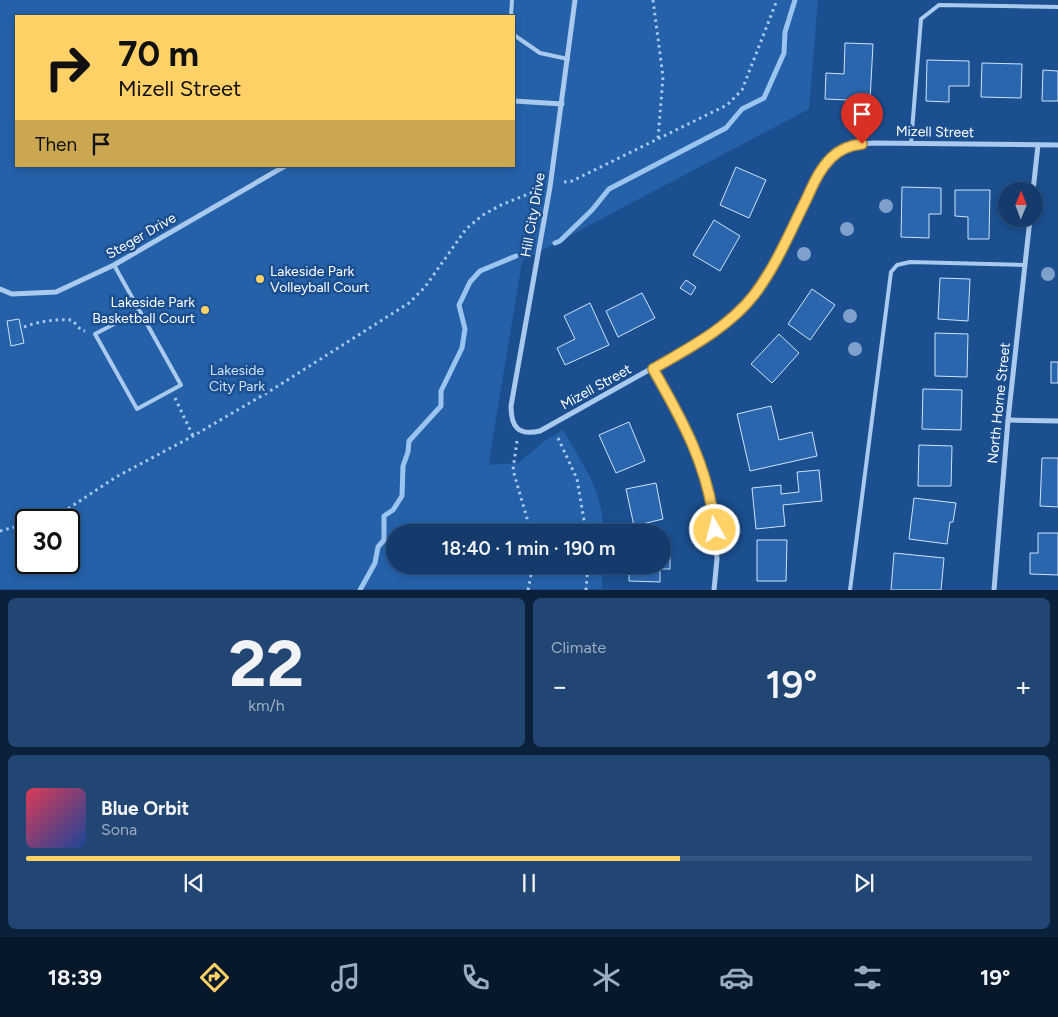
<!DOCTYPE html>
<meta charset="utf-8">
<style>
:root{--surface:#143b6b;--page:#214673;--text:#f1f3f6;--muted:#9dadc1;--line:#33557e;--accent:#ffd166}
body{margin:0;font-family:Figtree,sans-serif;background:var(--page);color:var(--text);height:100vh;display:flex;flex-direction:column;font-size:19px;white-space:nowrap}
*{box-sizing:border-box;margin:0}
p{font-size:16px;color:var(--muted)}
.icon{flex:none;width:28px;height:28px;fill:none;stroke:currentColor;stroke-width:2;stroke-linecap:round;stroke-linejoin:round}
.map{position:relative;height:590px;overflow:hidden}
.drawer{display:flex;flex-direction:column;gap:8px;padding:8px;background:#0b203b;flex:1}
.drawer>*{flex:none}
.guide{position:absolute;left:15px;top:15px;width:500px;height:152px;border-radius:0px;box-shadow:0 2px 8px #0003,0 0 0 1px var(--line);background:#ffd166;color:#111;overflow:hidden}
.needle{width:32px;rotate:1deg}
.controls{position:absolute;left:998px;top:182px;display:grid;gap:10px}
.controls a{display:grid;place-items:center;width:45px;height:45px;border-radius:50%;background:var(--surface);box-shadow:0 2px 8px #0003,0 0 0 1px var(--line);font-size:25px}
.speed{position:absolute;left:15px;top:509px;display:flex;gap:10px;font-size:25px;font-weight:700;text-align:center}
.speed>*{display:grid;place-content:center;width:65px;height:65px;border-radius:50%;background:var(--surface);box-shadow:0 2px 8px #0003,0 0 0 1px var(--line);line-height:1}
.speed .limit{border:2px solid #111;border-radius:8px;background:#fff;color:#111}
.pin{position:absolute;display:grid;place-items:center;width:42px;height:42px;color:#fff;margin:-51px -21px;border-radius:50% 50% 50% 0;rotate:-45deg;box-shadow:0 0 5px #0007}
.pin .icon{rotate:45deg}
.me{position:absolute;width:55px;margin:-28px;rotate:352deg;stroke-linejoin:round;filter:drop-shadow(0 0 4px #0008)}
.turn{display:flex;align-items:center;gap:18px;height:105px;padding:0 20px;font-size:22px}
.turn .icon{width:65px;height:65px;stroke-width:2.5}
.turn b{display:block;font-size:35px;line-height:42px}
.then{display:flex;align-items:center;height:48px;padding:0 20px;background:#0003;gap:10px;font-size:19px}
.big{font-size:38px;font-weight:600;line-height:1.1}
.drawer .card{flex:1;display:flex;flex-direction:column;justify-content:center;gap:8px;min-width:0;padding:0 18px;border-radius:8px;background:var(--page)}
.drawer .dial{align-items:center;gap:0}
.dial b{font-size:65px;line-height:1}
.song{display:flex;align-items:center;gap:15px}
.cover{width:60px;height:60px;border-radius:8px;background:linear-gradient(135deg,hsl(350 70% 55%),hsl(220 70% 35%))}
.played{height:5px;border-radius:2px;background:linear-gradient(90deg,var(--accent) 65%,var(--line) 65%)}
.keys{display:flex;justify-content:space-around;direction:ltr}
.heat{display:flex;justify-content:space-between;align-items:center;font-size:28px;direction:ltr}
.drawer .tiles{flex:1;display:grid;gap:8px;grid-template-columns:1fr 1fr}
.card:last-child{grid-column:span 2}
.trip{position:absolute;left:386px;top:524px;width:285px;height:50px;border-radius:25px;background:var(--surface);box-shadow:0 2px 8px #0003,0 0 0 1px var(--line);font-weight:600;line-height:50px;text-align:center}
.dock{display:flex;height:80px;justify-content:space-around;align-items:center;background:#08182b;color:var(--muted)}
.dock .icon{width:35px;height:35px}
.dock .selected{color:var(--accent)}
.dock b{font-size:22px;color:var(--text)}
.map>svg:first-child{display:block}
.green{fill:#2461a8;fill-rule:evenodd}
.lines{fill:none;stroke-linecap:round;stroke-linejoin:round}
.stream{stroke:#9cc4f0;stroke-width:5}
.building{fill:#2a66ad;stroke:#cfe3fa}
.path{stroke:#a9c9ee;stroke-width:3;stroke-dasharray:2.5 4;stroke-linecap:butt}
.service{stroke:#a9c9ee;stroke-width:4}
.minor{stroke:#a9c9ee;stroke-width:5}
.tree{fill:#7ea0ca}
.route-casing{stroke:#a68842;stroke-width:12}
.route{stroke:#ffd166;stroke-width:9}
.poi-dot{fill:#ffd166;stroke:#1b4f8f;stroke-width:2}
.labels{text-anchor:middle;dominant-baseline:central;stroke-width:5;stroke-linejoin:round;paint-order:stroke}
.street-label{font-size:14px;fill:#fff;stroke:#1b4f8f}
.poi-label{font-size:14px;fill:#fff;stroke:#1b4f8f;text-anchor:start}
.park-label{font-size:14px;fill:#cfe3fa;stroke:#1b4f8f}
</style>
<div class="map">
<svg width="1058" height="590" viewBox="0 0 1058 590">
<rect width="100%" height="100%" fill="#1b4f8f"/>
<path class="green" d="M0,0H818L809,109L522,261L489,461L490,465L518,463L546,440L563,430C582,464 604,491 603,532H395V565H602V589H0ZM16,16H514V166H16ZM26,520H69V562H26Z"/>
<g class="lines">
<g class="stream">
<path d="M555,243L560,241L592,210L609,189L726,128L742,109L764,98L784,53L785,32L795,0"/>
<path d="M360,590L375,563L378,547L384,540V516L393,510L402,496L403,466L408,452L409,441L441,406V391L462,348L465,329L459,305L470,282L480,271L516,256"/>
</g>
</g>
<g class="building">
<path d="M845,43L873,44L870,101L825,99L826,73L844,74Z"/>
<path d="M927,60L969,61V86H949V102L926,101Z"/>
<path d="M982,63L1022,64L1021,98L981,97Z"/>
<path d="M1043,70L1058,71V101H1042Z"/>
<path d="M736,167L766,180L749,218L720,205Z"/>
<path d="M902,187L941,188V214H929V238L901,237Z"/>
<path d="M955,190H990L989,239H968V217L955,216Z"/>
<path d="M714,220L740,236L720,271L693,255Z"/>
<path d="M940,278L970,279L968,321L938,319Z"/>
<path d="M686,280L696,287L691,295L680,288Z"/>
<path d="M812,289L835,305L810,340L788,324Z"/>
<path d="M642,293L655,318L618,337L606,311Z"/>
<path d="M590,303L609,345L565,365L557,348L575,339L564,316Z"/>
<path d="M19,319L24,343L11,346L7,321Z"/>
<path d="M935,333L968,334L967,377L935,376Z"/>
<path d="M779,334L799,353L772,383L751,364Z"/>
<rect x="1051" y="362" width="7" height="21"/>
<path d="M923,389L962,390L961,430L922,429Z"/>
<path d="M771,406L779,440L812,432L817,456L750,471L737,414Z"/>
<path d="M629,422L645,461L616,473L599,435Z"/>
<path d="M919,445L952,446L951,486H918Z"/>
<path d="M1042,458H1058V507L1040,506Z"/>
<path d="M819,470L822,501L783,505L785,526L756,529L752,488L781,485V494L799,492L797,472Z"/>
<path d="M656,483L663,519L634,526L626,489Z"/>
<path d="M914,498L956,503L953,522H950L947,544L909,539Z"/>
<path d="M1038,533H1058V575L1030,574V553H1038Z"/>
<path d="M757,540H787L786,581H757Z"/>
<path d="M662,542H670V569H660V582L629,581V565H662Z"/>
<path d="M894,553L944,558L941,590H891Z"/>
</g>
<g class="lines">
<g class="path">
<path d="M653,0L663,77L658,139"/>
<path d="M564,182L572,181L727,105L742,90L777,0"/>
<path d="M24,327C40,321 55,319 72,320L81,330L85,331"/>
<path d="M175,398L193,436"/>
<path d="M558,438L577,479L586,532"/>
<path d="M517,441L513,470L531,532"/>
<path d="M38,520L63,512L116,477L193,436L270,391L409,303L425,287L466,229L483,215L501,205L533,192"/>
<path d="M0,531L26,524"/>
<path d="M528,590L533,565"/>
<path d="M586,590L588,565"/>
</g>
<g class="service">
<path d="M511,16L512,0"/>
<path d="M514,35L540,53L568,59"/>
<path d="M911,143L921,19L939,5L1058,7"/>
<path d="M114,265L181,385L137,409L95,334L139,311"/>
<path d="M850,590L891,272L897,265L910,262L1025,265"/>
</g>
<g class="minor">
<path d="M575,0L550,187L511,406C511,427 518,436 540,431L713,334L735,315L754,295L771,270L820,170L833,156L851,145L873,143L1058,145"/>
<path d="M514,101L562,104"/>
<path d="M1033,191L1038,145"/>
<path d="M0,289L12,294L56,292L114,265L285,166"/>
<path d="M653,369L695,447L706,481L713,515L717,559L714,590"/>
<path d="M1008,420L1058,421"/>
<path d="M994,590L1008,420L1030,219"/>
</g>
</g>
<g class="tree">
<circle cx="886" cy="206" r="7"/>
<circle cx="847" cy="229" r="7"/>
<circle cx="804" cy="254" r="7"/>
<circle cx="1048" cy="274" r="7"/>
<circle cx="850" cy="316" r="7"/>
<circle cx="855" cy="349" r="7"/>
</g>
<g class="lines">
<defs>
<path id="route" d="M715,530C709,468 683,421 653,369C689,348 728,328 754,295C776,266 790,232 806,200C813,185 819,170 831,158C839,150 851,145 862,144"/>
</defs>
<use href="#route" class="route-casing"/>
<use href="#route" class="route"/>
</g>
<g class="poi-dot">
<circle cx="260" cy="279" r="5"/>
<circle cx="205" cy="310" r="5"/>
</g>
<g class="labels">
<g class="street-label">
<text transform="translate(935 132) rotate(1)">Mizell Street</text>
<text transform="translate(533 215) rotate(-80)">Hill City Drive</text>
<text transform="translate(141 236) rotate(-30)">Steger Drive</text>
<text transform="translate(596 387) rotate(-29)">Mizell Street</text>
<text transform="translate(999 403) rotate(-84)">North Horne Street</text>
</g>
<g class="poi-label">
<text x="270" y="271">Lakeside Park<tspan x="270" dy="16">Volleyball Court</tspan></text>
<text x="195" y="302" text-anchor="end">Lakeside Park<tspan x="195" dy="16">Basketball Court</tspan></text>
</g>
<g class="park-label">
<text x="237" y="370">Lakeside<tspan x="237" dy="16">City Park</tspan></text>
</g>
</g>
</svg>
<div class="controls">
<a><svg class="needle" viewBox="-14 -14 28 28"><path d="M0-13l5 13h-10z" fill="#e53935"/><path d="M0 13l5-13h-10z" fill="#9dadc1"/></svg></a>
</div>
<div class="speed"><div class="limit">30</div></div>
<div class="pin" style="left:862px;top:144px;background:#d93025"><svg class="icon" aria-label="arrive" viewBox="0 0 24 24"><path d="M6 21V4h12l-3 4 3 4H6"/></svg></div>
<svg class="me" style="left:715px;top:530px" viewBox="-20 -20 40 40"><circle r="17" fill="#ffd166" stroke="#fff" stroke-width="3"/><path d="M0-11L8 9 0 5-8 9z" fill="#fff"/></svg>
<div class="trip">18:40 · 1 min · 190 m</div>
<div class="guide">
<div class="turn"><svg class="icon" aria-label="right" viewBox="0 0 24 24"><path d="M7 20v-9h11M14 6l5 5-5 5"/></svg><div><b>70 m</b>Mizell Street</div></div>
<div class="then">Then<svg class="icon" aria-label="arrive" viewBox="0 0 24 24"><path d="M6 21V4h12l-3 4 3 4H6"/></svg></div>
</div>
</div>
<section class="drawer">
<div class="tiles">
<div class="card dial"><b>22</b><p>km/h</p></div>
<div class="card"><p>Climate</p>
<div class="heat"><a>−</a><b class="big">19°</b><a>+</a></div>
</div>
<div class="card">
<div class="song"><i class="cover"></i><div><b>Blue Orbit</b><p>Sona</p></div></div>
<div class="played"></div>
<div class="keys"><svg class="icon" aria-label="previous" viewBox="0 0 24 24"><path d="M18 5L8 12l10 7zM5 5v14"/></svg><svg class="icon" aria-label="pause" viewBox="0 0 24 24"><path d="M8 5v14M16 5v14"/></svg><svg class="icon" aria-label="next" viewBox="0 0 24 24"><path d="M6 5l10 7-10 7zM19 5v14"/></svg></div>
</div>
</div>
</section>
<nav class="dock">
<b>18:39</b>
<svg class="icon selected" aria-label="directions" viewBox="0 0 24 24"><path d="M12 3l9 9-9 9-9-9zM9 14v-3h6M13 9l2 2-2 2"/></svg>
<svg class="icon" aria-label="music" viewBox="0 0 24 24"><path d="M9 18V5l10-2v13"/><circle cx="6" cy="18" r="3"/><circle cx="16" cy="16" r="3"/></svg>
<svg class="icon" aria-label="phone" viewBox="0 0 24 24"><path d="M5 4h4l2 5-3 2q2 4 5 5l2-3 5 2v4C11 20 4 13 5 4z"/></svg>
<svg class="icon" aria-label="climate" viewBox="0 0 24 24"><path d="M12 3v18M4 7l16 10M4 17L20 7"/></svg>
<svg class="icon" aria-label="car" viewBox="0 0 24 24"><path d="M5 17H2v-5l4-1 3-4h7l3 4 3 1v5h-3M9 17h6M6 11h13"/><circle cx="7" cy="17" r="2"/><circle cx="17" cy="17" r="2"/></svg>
<svg class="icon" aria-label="filters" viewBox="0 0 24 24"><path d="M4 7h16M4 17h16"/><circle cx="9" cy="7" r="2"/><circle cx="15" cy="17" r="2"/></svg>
<b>19°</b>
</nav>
